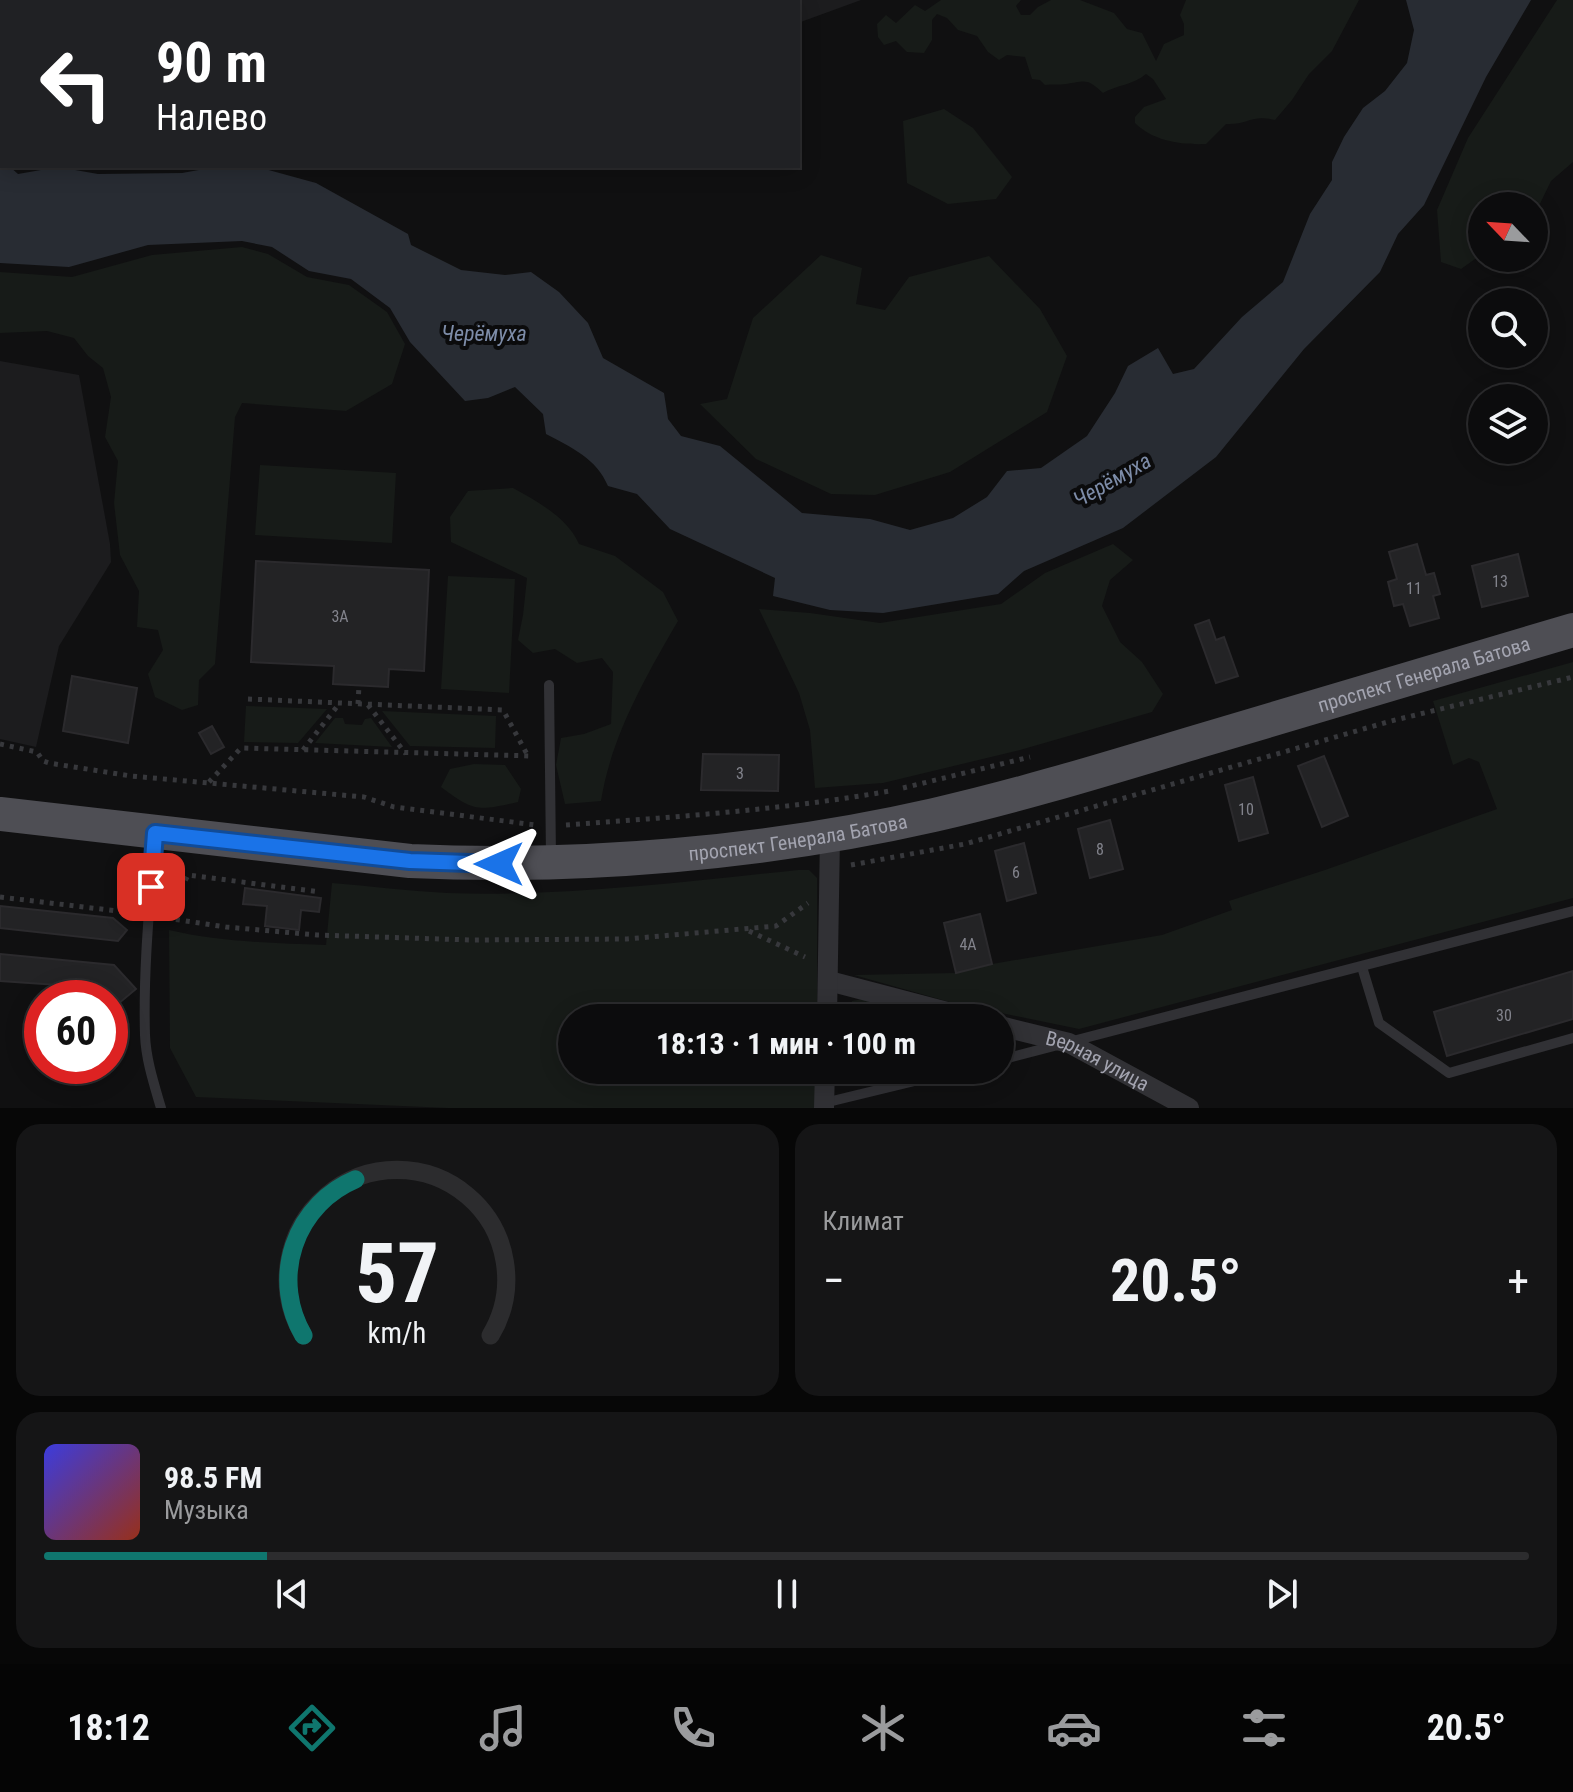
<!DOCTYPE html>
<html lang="ru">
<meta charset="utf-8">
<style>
:root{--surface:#0c0c0d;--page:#151516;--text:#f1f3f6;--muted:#9a9b9d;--line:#2c2c2e;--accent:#0f766e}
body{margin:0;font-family:"Roboto Condensed",sans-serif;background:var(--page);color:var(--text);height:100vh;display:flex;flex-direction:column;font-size:30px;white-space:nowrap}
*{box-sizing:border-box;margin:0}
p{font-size:26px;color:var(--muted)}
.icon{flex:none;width:44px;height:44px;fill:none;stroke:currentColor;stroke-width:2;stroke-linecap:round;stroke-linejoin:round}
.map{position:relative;height:1108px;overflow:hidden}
.side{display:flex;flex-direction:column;gap:16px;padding:16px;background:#070707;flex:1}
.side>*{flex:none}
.hud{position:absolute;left:0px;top:0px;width:800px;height:168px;box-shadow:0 4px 20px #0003,0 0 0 2px var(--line);background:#202124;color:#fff;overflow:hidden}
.needle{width:52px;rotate:295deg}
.fabs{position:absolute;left:1468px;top:192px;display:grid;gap:16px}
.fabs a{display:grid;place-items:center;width:80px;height:80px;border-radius:50%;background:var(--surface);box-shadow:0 4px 20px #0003,0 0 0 2px var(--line);font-size:40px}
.speed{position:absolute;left:24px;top:980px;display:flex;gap:16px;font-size:40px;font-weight:700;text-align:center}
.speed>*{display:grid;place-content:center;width:104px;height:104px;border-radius:50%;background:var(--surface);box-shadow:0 4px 20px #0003,0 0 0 2px var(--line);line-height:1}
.speed .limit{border:12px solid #d22;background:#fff;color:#111}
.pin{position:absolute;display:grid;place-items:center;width:68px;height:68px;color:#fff;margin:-34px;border-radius:16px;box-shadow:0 4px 12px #0006}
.me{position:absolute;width:88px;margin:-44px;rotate:270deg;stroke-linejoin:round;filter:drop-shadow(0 0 6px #0008)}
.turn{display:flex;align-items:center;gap:28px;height:168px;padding:0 24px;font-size:36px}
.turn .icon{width:104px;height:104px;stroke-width:2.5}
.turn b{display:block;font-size:56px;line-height:68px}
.big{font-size:60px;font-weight:700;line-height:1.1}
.side .tile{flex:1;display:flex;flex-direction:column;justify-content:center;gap:12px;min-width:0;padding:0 28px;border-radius:24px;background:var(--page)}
.side .dial{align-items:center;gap:0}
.dial svg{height:208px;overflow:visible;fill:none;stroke:var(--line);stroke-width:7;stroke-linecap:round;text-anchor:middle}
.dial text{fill:var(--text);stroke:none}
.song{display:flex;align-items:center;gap:24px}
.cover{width:96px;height:96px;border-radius:12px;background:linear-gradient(135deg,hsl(240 70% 55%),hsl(10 70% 35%))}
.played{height:8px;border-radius:4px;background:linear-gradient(90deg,var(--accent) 15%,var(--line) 15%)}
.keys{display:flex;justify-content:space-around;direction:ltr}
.heat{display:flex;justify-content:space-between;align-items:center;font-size:44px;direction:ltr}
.side .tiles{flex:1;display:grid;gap:16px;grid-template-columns:1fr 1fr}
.tile:last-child{grid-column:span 2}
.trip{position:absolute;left:558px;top:1004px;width:456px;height:80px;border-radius:40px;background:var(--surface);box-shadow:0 4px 20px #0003,0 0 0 2px var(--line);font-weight:700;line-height:80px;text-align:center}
.menu{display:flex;height:128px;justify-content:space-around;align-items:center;background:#050505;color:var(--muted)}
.menu .icon{width:56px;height:56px}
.menu .active{color:var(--accent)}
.menu b{font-size:36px;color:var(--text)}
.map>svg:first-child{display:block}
.built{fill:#1c1c1e}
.green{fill:#171b18}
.water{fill:#282c33}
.building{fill:#232325;stroke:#2b2a2d;stroke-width:2}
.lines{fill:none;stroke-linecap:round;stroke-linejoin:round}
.path{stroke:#37383c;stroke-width:5;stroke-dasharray:4 6;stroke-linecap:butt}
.service{stroke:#313135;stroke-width:10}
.minor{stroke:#313135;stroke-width:20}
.primary{stroke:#4e4e54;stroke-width:34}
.route-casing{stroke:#114b97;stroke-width:20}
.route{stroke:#1a73e8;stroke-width:14}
.labels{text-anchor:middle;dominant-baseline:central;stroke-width:8;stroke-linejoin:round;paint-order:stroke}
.number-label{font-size:16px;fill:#82838c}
.street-label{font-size:20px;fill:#a3a4b0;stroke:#0b0b0c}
.water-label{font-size:22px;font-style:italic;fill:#7d8ca8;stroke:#0b0b0c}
</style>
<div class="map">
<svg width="1573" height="1108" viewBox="0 0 1573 1108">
<rect width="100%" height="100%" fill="#101011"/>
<g class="built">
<path d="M287,0H861L798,23V2Z"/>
<path d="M0,361L79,375L110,544L111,562L59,646L36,747L0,739Z"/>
</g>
<g class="green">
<path d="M941,0H1021L1016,6L1021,15H1030L1038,7L1051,0H1080L1114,13L1127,29L1142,33L1156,61L1164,44L1184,35V24L1180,15L1186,0H1359L1332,51L1309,74L1292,100L1275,120C1250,114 1249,125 1226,124L1206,144C1181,145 1153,141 1135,123V117L1144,107L1166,99L1153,79L1146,74C1133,85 1117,85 1103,93C1087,78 1086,81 1066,84C1059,85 1052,84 1045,85L1040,80L1032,79L1025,57L1007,55L999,60L988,52L977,36L958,30L947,18L937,14L932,20V40L924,53L907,52L896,41L884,45L878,37L877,24L886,15L896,23L915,5L925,11Z"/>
<path d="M1557,0H1573V162L1551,181L1534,216V206H1482V254L1461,269L1441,262L1437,210L1468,138Z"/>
<path d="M944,109L973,128L1012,177L996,199L948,204L907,183L903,121Z"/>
<path d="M242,247L268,254L307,277L349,285L387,312L405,344L392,384L346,411L242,403L235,417L215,664L199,680L198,705L182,710L155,697L148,674L163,650L158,630L137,627L139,591L120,555L114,503L118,461L105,437L111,397L103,368L88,356L74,338L47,331L0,333V272L72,277L152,255Z"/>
<path d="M821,255L862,268L856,304L885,310L909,277L989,256L1040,309L1067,356L1047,412L950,472L875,495L831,494L756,459L700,404L727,399L753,318Z"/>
<path d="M260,465L396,473L392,543L255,535Z"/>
<path d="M513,488C538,502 567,517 579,544L615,556L663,592L678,621C646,676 611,737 601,801L565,804L556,765L561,738L584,734L611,724L613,672L602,658L577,663L555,649L533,653L518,640L523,615L527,578L451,542L450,517L468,491Z"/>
<path d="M1113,544L1133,560L1110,580L1102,606L1120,642L1142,662L1163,694L1152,712L1020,750L883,783L815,788L810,730L799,693L759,609L810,613L880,623L1001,604L1045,573Z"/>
<path d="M448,576L515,579L509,693L441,689Z"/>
<path d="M1573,662V898L1079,1029L953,1003L854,975L956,973L992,964L1162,935L1232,910L1229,901L1325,870L1497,809L1479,762L1469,758L1453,765L1433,701Z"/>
<path d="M246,706L327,709L298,743L244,742Z"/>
<path d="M382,711L496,716L495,748L410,746Z"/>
<path d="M335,718H343L345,724L362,725L365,719L371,718L392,747L315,743Z"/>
<path d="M474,764L505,765L521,789L518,802C478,811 474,812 441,787L450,769Z"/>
<path d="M798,870H809L817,878V1018H572V1070H815V1108H448L196,1097L170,1048L169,930C220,942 274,943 326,945L332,883C370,886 408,891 447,893C564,897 682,882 798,870Z"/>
<path d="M862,999L928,1018H848L852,1001Z"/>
</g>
<path class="water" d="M1406,0H1531L1486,77L1424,205L1398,234L1380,272L1304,349L1216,457L1123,528L1024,571L998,594L883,613L830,610L773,596L775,578L670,529L637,494L608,486C596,458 572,448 546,434L543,414L515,387L488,398L465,401L410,342L390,308L351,279L309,271L272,247L242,241L148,245L69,267L0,263V159L2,166H9L18,174L58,167L98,174L182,173L221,166H254L316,183L408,234L411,245L461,270L505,275L531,272L559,292L588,323L603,358L664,393L668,419L681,436L720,446L802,513L870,519L910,530L953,518L987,497L1007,471L1041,468L1087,436L1115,393L1128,366L1158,348L1173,374L1194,369L1242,317L1283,282L1310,214L1332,180V162L1344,137L1363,108L1385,91L1407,63L1414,30Z"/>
<g class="building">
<path d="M1417,544L1426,575L1434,573L1440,594L1433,596L1439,618L1410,626L1403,604L1394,606L1388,582L1397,579L1389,552Z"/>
<path d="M1518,554L1528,596L1482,607L1472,566Z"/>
<path d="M256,561L429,570L424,671L389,669L388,687L333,684L334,666L251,662Z"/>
<path d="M1209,620L1216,640L1224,637L1238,676L1216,683L1195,625Z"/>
<path d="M72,676L137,688L128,743L63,731Z"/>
<path d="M212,726L224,747L211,754L199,733Z"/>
<path d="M703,754L779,755L778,791L701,790Z"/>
<path d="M1324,756L1348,816L1322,827L1298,766Z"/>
<path d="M1253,777L1268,833L1239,841L1225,785Z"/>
<path d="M1110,820L1123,869L1090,878L1078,829Z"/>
<path d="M1024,843L1036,893L1007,901L995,851Z"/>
<path d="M245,888L321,898L319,912L301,910L299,930L265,926L267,906L243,904Z"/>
<path d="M0,906L113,918L127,930L118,941L0,928Z"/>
<path d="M980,914L992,964L956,973L944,923Z"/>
<path d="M0,954L114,965L136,989L118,1004L102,988L0,981Z"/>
<path d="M1573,971V1019L1447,1056L1434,1012Z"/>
</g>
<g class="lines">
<g class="path">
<path d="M248,699L503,710L528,756"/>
<path d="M358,704L359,685"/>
<path d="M368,705L406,754"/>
<path d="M0,744L37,752L43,761L49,763L131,776L364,797L394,807L536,825"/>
<path d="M303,750L339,704"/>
<path d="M209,782L241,748L532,756"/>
<path d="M903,788L1030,757"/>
<path d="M566,825C674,817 782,810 890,791"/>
<path d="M851,865L965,844L1391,721L1573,677"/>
<path d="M0,897L134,913"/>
<path d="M167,916L188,875L320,892"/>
<path d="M166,918L226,927L317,935L471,940L627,939L776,926L808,903"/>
<path d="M749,931L805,957"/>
</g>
<g class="service">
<path d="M335,0L336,2"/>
<path d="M445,2L446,0"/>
<path d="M549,685L551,857"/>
<path d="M155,835C150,901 143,969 145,1035C146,1060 154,1084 161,1108"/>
<path d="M1362,967L1379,1023L1449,1073L1573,1038"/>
<path d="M1000,1060L1573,911"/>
<path d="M824,1103L960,1070"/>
</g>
<g class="minor">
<path d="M829,981L970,1018"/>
<path d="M827,1018L830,836"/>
<path id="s1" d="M1000,1026L1069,1043L1189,1108"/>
<path d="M824,1108L825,1070"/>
</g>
<path class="primary" id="s2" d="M0,814L410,861C581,869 767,853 934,815C1022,795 1109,768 1196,742C1322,705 1447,667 1573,630"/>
</g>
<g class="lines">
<defs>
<path id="route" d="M151,887L155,833L410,861L499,864"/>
</defs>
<use href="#route" class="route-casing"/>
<use href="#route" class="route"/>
</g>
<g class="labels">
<g class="number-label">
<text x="1500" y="581">13</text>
<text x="1414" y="588">11</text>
<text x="340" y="616">3А</text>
<text x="740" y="773">3</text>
<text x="1246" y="809">10</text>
<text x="1100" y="849">8</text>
<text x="1016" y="872">6</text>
<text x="968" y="944">4А</text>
<text x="1504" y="1015">30</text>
</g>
<g class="street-label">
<text stroke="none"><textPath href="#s2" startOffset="1450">проспект Генерала Батова</textPath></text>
<text stroke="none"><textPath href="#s2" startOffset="802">проспект Генерала Батова</textPath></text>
<text stroke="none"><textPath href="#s1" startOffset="104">Верная улица</textPath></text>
</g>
<g class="water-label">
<text x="484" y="333">Черёмуха</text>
<text transform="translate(1112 480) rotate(-30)">Черёмуха</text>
</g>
</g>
</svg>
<div class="fabs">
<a><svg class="needle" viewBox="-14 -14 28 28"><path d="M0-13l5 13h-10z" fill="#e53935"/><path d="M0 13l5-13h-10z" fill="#9a9b9d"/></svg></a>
<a><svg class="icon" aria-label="search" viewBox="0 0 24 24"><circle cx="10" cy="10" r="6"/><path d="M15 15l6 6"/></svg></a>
<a><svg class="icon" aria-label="layers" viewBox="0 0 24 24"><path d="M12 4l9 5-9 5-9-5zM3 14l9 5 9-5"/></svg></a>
</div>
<div class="speed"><div class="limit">60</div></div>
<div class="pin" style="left:151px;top:887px;background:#d93025"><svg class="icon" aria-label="arrive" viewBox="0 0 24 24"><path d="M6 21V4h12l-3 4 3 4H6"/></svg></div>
<svg class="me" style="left:499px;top:864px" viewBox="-20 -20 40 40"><path d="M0-17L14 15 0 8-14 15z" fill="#1a73e8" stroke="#fff" stroke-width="4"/></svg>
<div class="trip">18:13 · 1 мин · 100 m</div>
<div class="hud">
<div class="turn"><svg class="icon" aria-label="left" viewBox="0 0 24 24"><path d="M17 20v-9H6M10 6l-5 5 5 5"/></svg><div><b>90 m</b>Налево</div></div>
</div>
</div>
<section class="side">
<div class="tiles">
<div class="tile dial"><svg viewBox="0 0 100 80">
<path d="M14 69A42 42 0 1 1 86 69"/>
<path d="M14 69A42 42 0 0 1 34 9" stroke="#0f766e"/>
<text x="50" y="56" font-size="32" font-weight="700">57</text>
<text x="50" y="72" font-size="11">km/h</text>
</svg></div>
<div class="tile"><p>Климат</p>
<div class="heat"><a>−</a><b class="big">20.5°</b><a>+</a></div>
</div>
<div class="tile">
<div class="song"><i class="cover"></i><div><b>98.5 FM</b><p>Музыка</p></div></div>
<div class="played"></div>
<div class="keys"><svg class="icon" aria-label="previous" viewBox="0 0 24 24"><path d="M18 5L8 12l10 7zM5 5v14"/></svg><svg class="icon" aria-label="pause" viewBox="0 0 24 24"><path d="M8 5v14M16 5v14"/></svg><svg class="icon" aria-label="next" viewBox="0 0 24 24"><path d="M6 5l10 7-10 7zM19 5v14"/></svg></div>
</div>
</div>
</section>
<nav class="menu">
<b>18:12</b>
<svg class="icon active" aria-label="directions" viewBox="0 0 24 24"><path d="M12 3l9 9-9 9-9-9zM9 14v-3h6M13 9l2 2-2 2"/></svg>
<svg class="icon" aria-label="music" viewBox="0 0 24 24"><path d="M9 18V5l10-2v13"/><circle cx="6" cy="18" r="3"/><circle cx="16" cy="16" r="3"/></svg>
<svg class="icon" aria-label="phone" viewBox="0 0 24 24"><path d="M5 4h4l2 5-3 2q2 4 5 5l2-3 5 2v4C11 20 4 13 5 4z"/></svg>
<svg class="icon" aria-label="climate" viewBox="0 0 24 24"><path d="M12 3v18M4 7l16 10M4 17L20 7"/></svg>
<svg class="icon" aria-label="car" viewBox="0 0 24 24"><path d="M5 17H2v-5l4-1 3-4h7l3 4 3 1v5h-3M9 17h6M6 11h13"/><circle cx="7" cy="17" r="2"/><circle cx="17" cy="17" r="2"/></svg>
<svg class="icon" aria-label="filters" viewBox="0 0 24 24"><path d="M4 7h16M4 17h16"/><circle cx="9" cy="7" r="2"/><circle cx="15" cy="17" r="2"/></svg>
<b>20.5°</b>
</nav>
